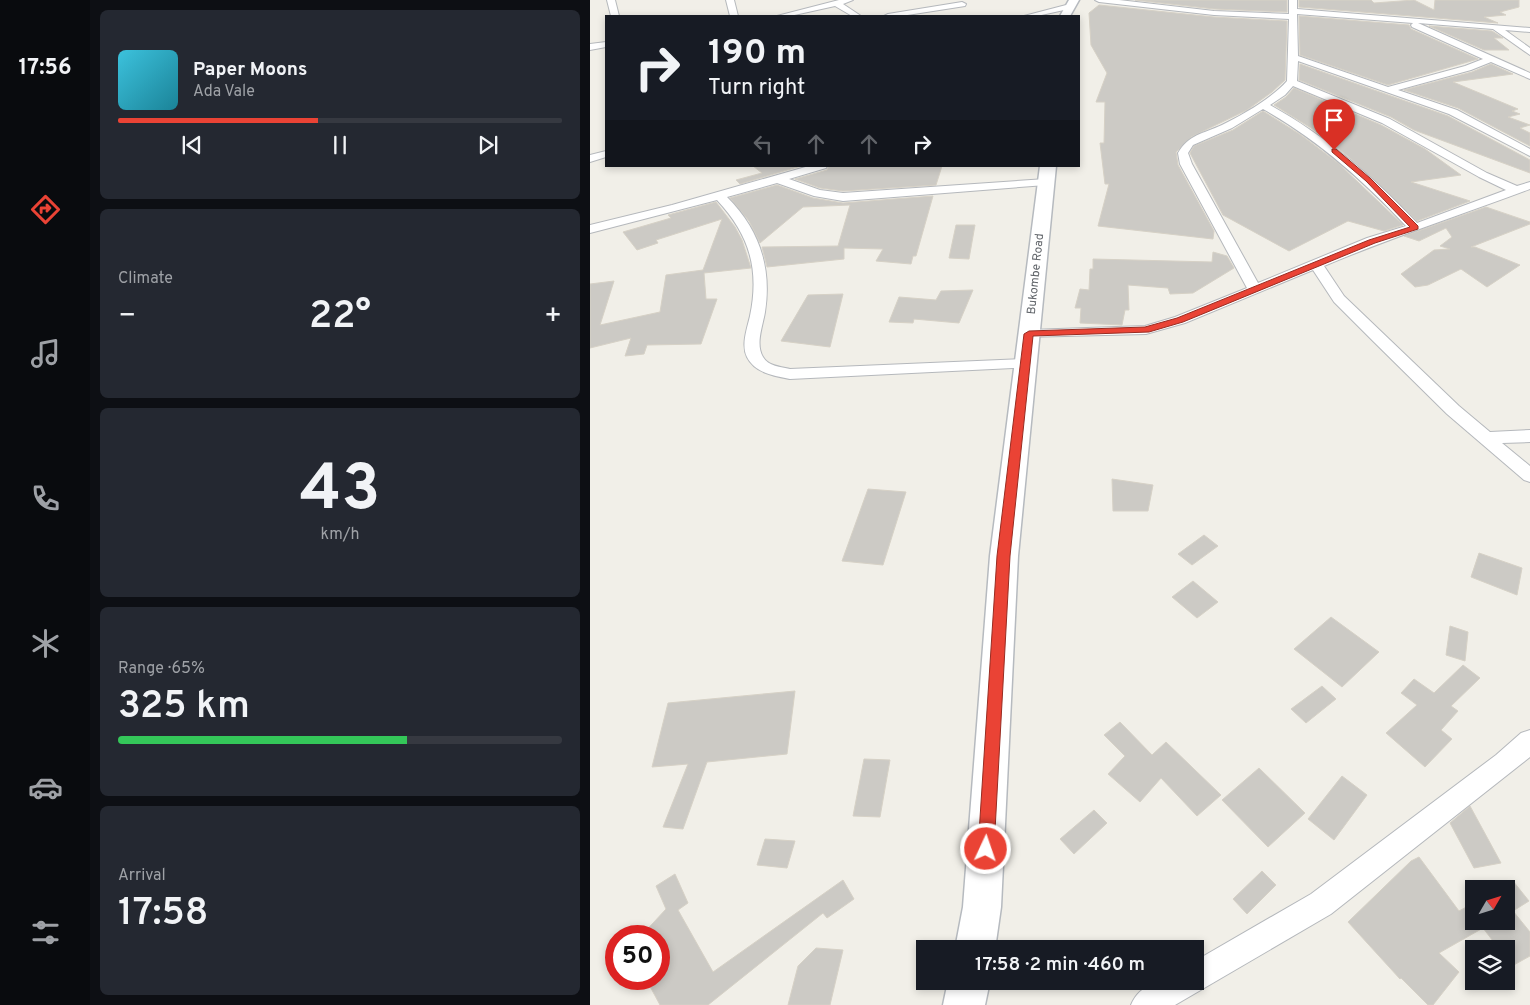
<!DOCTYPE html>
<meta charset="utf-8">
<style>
:root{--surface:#171b24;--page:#242831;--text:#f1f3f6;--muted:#9ea1a6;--line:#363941;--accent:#ea4335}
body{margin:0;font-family:Overpass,sans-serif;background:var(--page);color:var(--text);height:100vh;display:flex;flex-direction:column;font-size:19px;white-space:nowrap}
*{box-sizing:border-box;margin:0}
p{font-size:16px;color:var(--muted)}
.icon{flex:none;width:28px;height:28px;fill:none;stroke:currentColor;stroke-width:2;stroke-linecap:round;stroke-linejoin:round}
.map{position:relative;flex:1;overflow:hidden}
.drawer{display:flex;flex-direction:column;gap:10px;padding:10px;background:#0d0f14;width:500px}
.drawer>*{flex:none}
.top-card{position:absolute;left:15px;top:15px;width:475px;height:152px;border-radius:0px;box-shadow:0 2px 8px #0003;background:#171b24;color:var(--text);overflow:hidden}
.needle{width:32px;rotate:51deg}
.fabs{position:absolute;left:875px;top:880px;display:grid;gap:10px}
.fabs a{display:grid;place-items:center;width:50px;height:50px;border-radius:0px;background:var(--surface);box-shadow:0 2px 8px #0003;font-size:25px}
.speed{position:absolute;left:15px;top:925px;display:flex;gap:10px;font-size:25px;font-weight:700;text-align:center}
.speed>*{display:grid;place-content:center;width:65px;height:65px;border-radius:50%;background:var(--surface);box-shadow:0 2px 8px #0003;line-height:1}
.speed .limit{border:8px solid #d22;background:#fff;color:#111}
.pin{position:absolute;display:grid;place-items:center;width:42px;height:42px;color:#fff;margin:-51px -21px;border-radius:50% 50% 50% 0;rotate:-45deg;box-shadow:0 0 5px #0007}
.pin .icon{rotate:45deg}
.me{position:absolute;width:55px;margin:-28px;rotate:3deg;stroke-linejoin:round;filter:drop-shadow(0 0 4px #0008)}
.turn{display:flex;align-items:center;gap:18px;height:105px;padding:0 20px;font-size:22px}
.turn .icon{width:65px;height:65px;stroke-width:2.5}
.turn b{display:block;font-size:35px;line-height:42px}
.lanes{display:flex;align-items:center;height:48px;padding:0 20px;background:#0003;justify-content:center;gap:25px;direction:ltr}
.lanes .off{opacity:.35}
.big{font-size:38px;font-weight:600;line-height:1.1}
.drawer .widget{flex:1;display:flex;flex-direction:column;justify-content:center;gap:8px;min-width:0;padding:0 18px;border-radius:8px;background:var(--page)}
.drawer .dial{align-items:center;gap:0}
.dial b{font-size:65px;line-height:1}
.song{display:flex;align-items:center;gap:15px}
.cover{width:60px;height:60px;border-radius:8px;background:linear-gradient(135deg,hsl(190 70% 55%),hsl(190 70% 35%))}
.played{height:5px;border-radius:2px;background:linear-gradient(90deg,var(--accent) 45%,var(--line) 45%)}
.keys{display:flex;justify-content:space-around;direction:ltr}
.heat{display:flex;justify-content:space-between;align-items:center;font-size:28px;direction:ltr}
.charge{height:8px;border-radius:4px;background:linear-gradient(90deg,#34c759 65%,var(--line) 0)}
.trip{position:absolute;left:326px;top:940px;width:288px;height:50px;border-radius:0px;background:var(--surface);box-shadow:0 2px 8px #0003;font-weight:600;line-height:50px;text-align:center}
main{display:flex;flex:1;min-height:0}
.menu{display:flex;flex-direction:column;width:90px;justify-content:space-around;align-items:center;background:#090b0e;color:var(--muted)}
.menu .icon{width:35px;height:35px}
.menu .selected{color:var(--accent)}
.menu b{font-size:22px;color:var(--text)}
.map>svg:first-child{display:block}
.building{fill:#cccac5;stroke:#d6d1c6}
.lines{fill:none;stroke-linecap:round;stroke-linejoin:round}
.minor-casing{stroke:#b5b8bc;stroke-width:2}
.secondary-casing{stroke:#b6babf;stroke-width:3}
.minor{fill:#fff;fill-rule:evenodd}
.secondary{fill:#fff;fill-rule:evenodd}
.route{fill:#ea4335;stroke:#982c22}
.labels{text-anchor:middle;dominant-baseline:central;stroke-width:4;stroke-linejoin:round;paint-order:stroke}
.street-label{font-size:12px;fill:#5f6368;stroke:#fff}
</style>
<main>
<nav class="menu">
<b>17:56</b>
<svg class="icon selected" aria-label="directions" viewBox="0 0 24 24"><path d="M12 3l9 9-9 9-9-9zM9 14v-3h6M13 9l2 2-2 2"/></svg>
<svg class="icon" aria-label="music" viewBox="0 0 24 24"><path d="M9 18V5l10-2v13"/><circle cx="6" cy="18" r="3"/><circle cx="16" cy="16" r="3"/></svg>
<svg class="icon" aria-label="phone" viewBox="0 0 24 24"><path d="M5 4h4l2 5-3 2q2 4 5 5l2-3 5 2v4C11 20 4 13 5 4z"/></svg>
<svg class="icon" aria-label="climate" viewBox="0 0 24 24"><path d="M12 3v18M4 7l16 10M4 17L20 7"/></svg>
<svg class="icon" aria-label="car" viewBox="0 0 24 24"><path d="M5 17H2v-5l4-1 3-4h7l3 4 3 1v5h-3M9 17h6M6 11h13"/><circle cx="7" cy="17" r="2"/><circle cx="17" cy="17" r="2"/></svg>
<svg class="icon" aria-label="filters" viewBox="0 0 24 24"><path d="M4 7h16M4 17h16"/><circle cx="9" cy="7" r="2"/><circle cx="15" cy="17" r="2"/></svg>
</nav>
<section class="drawer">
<div class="widget">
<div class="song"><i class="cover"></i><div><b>Paper Moons</b><p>Ada Vale</p></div></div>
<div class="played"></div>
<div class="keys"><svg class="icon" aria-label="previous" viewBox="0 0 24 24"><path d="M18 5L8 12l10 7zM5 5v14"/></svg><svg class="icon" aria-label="pause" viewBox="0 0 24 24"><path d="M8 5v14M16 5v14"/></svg><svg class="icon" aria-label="next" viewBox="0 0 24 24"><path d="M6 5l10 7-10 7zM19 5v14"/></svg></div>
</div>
<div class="widget"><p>Climate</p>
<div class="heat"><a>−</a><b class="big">22°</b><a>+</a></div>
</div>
<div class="widget dial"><b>43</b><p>km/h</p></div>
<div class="widget"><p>Range · 65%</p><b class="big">325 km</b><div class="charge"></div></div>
<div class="widget"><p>Arrival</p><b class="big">17:58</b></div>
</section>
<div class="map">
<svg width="940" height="1005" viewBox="0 0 940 1005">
<rect width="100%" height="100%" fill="#f1efe8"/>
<g class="building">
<path d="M545,0H697V12L624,9Z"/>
<path d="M709,0H781L784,3L824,0L844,10L845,0H929V7L910,12L916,15L894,17L908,23L709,7Z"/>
<path d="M509,5L624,17L697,21L695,80L682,92L657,110L601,137L586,152L588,165L624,231L623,239L508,226L519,184H515L510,143H514L515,102H506L517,73L501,45L499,13Z"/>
<path d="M709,16L819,25L821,29L888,59L798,85L710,55Z"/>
<path d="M839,26L902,31L913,38H904L919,50H894Z"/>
<path d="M710,64L858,116L940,160V173L824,130L801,117L709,80Z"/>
<path d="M901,64L923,74L863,82L928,109L922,111L930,114L918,117L940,125L930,128L940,133V146L868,108L814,90L882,72Z"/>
<path d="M704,88L791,125L835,149L871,175L821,182L880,201L827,221L759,157L721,128L684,105L696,97Z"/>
<path d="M673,111L711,135L748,163L813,225L794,231L758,221L699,251L633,215L600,153L604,146L643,130Z"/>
<path d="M163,166H211L150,184L146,180L172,173Z"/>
<path d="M239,166H352L346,185L253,191L230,188L205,179L237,170Z"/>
<path d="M187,185L223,198L253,203L343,196L326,256H323L321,264L286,261L293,249L254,248V259L177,267L172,247L248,246L260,205L213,207L170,243L159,221L140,198Z"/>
<path d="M126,202L145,227L152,240L161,268L114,273L116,299H127L111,344L57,345L54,354L35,356L41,338L0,348V284L24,281L10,325L70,312L76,275L113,270L132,219L66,240L68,243L47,250L33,232L81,218L78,215Z"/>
<path d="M896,207L940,222V224L881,247H885L930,265L897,287L871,269L838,285L825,287L811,274L844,250L860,249L850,246L862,237L856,228L829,241L814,236Z"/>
<path d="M366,225H385L379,259L359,258Z"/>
<path d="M623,252L637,256L644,268L603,293L580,294L578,288L538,285L539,310H535L532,325L490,323L491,308H485L490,289L499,290L500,269H503V259L622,262Z"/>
<path d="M383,290L369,323L324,319L323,323L299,322L309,297L346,300L351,291Z"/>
<path d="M253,294L240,347L191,341L218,295Z"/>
<path d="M522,479L563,485L558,511H523Z"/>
<path d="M278,489L316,492L293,565L252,561Z"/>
<path d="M614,535L628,546L602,565L588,554Z"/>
<path d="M889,553L932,568L927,595L881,577Z"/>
<path d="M603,581L628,602L607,618L582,597Z"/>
<path d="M741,617L789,652L752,687L704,649Z"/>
<path d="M860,626L878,632L875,661L856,655Z"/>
<path d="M873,665L890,678L861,706L868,711L851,730L862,739L835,767L796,733L827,705L811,693L824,679L844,693Z"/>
<path d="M732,686L746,699L716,723L701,709Z"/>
<path d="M205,691L197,754L117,762L93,829L73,827L98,764L62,767L78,703Z"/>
<path d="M530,722L562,755L576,742L631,795L607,816L571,778L550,802L518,774L535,756L514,735Z"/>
<path d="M274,759L300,760L290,817L263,816Z"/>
<path d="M669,768L715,813L678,847L632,800Z"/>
<path d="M752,776L777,795L744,840L718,819Z"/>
<path d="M880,806L911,863L884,868L860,823Z"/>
<path d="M504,810L517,823L484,854L470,839Z"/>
<path d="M175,839L205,841L197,868L167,865Z"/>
<path d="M829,857L869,911L884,903V921H916V889H909L923,881L939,901L923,911L940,932V956L922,966L916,959V949H909L893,928L849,953L869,972L843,1005H838L811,978L810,979L758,922L821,861Z"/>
<path d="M672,871L686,885L657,914L643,899Z"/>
<path d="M85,874L98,903L88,910L123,972L253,880L264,899L237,918L233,913L118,1005H70L56,979H69V936H51L76,909L66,886Z"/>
<path d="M226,948L253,950L240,1005H198L208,966Z"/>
</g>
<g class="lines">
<defs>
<g id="minor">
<path d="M17,0H25L29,16H21Z"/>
<path d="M136,0H144L148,16H140Z"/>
<path d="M249,0H263L253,4L271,16H262L245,6L200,16H187Z"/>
<path d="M505,0H529L624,11L699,14V0H707V9L940,28V32L915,30L940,48V55L903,29L828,23L940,73V79L901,62L881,70L808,90L867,110L940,149V156L859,114L708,61L707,81L800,119L897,173L927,186L940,182V189C871,215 802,237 734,266L754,296L869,406L900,432L940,430V442L912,443L940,466V482L934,480L857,414L784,342L744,302L723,270L595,323L556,334L434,337L432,334L434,331L439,330L555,326L585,317L657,288L590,164L588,153C599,134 613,134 632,125C653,115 682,98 697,81L699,19L624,15L509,2ZM707,14L823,23L821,25L822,27L893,59L875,66L798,87L708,56ZM703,86L792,123L889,177L916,190L827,223C782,176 736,136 680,105L695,95ZM673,109C728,140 773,180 816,226L777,238L668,283L602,164L598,153L603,145L642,128Z"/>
<path d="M372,2L376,4L375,6L311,16H294L298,14Z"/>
<path d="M480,4H483V8L447,16H434Z"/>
<path d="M16,42V47L0,50V44Z"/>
<path d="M16,151V157L0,162V155Z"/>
<path d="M219,166H237L236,168L199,179L230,190L253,193L456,179L462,182L456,185L253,201L224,196L187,183L137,197C169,229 182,267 175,312C173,325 165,344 173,357C178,366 191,367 200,369L435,359L441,361L443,364L441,367L200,379C184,376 165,373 157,357C151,345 157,329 160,316C170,269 159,234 127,200L0,233V225L82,205Z"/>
<path d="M940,730V757L741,914L585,1005H541C552,978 580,981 605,981V961L721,894L906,755L931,733Z"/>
</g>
<g id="secondary">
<path d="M479,0H489L480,16H470Z"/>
<path d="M450,166H466L428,556L411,907L405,949H365L373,907L400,556Z"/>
<path d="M358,981H400L395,1005H353Z"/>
</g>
</defs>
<use href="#minor" class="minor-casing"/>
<use href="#secondary" class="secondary-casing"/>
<use href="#minor" class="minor"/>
<use href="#secondary" class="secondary"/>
</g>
<path class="route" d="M742,149H746L780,178L828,226V229L785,243L593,322L559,332L443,336L420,556L404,849L402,854L396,857L390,854L388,849L407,556L434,334L439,331L555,327L587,318L779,240L820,227L776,181L742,152Z"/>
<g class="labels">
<g class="street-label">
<text transform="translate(446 274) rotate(-84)">Bukombe Road</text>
</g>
</g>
</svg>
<div class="fabs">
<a><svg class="needle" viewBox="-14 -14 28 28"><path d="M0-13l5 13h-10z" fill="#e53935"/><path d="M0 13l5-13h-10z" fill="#9ea1a6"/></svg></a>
<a><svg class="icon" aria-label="layers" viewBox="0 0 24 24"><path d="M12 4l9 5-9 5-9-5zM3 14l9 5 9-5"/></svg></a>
</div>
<div class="speed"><div class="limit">50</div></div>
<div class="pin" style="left:744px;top:150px;background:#d93025"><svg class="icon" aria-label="arrive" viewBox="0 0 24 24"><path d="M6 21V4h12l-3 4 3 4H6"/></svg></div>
<svg class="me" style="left:396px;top:849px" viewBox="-20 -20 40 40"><circle r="17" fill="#ea4335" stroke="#fff" stroke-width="3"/><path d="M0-11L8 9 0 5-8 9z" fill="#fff"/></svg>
<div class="trip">17:58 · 2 min · 460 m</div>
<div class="top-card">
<div class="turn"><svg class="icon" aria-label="right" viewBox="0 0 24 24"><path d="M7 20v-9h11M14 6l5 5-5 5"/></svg><div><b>190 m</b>Turn right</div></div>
<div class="lanes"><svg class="icon off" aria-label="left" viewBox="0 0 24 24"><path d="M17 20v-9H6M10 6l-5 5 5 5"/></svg><svg class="icon off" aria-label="ahead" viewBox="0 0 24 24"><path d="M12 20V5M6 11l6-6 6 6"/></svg><svg class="icon off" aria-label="ahead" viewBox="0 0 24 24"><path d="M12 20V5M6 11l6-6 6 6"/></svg><svg class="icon" aria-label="right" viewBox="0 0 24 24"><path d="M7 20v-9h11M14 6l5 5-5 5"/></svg></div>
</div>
</div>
</main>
